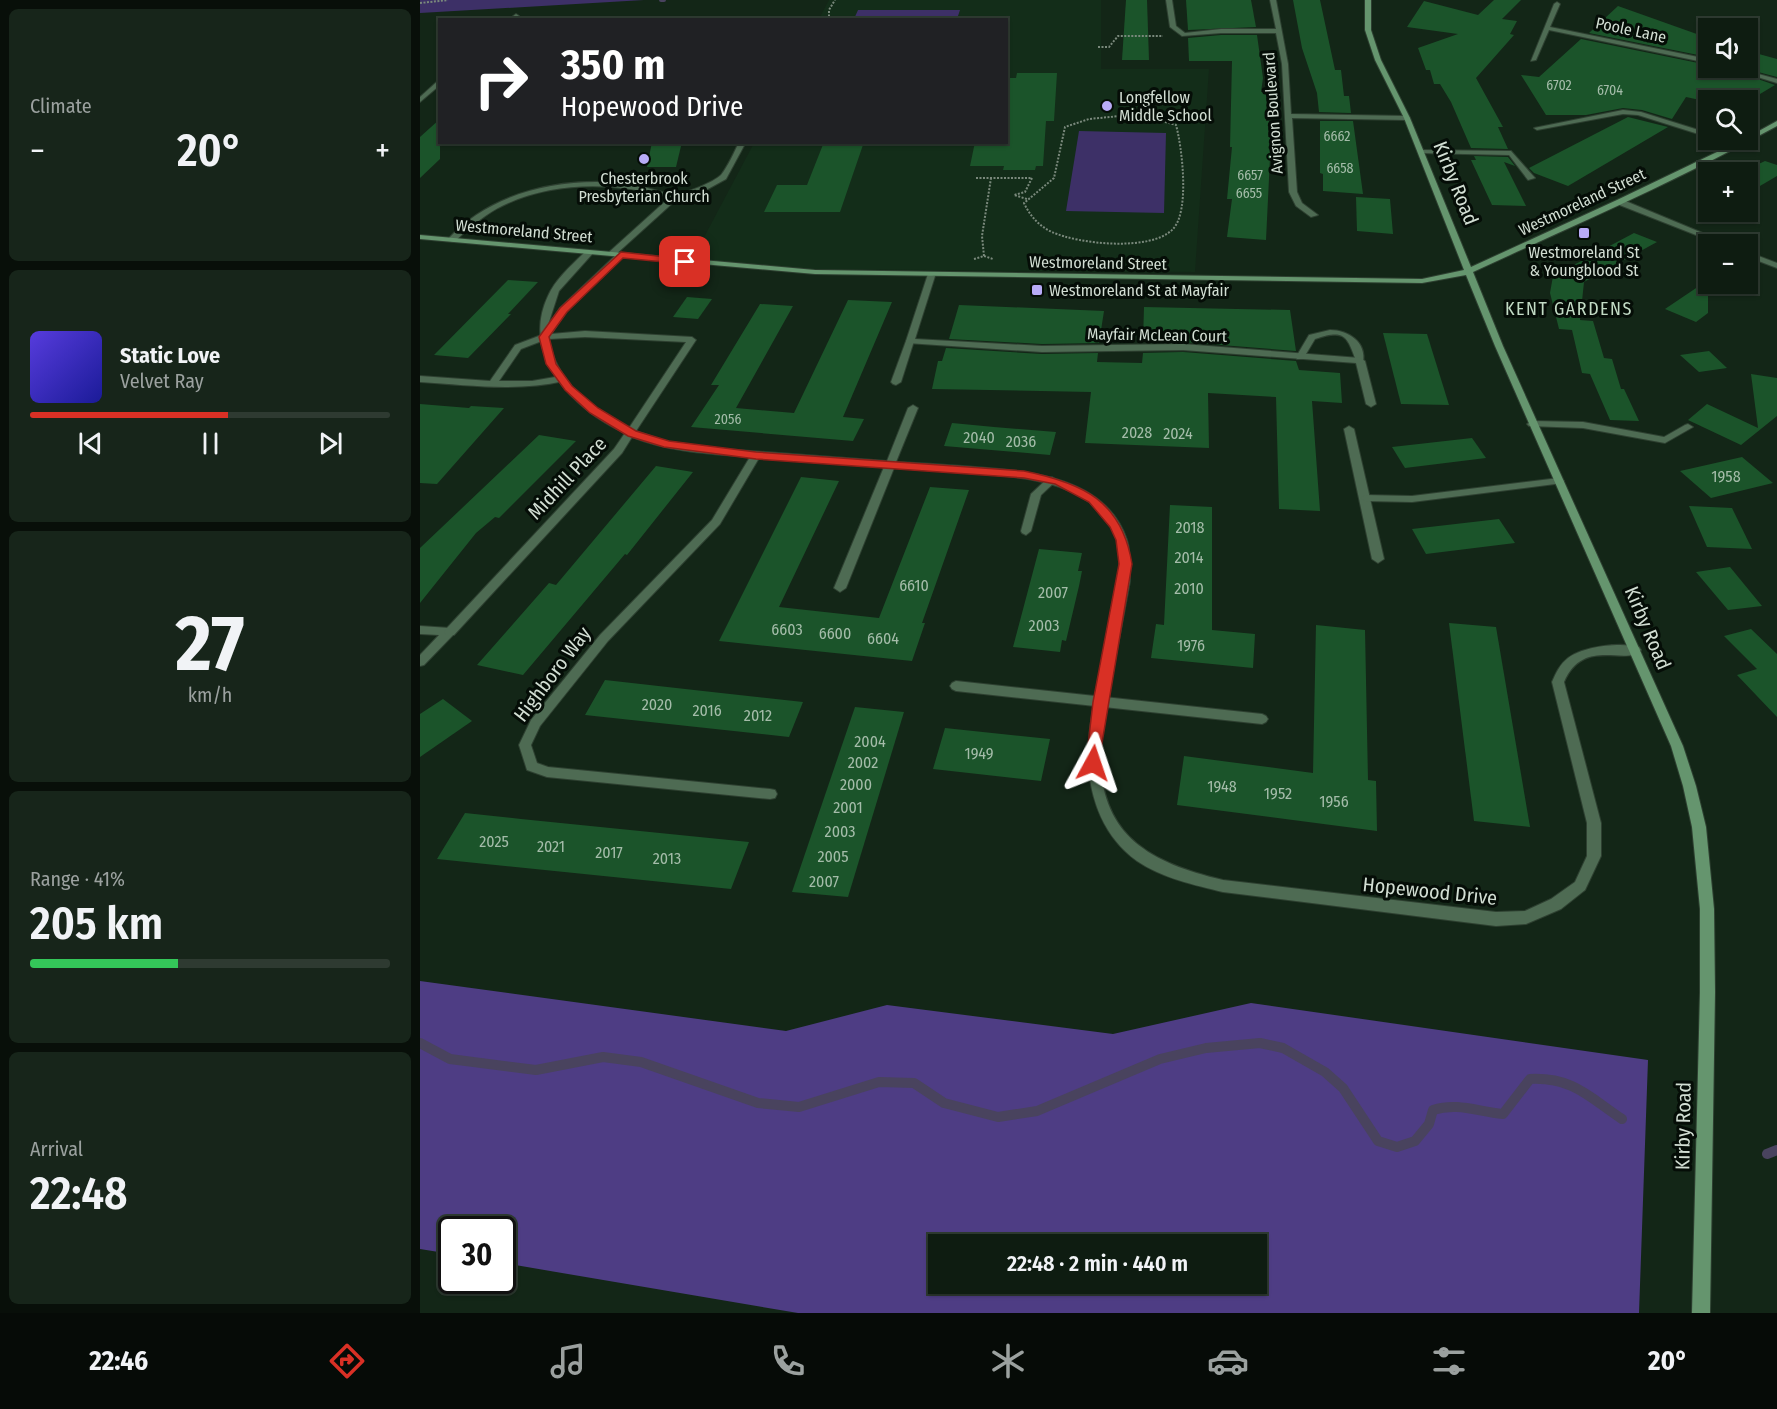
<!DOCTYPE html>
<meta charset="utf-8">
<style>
:root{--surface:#0e1c11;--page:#17251a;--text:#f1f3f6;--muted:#9ba19f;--line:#2e3a31;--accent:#d93025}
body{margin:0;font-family:"Fira Sans Condensed",sans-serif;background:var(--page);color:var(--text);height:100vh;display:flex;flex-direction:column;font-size:22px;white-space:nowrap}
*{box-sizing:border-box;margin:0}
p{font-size:20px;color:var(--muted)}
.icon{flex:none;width:33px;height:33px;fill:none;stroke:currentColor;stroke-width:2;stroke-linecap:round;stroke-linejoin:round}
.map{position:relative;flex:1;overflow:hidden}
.panel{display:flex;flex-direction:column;gap:9px;padding:9px;background:#080f09;width:420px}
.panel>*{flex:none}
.top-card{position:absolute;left:18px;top:18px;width:570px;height:126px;border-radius:0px;box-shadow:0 2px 4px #0004,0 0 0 2px var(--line);background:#202124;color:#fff;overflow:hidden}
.fabs{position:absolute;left:1278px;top:18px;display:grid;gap:12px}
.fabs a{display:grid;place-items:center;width:60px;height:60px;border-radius:0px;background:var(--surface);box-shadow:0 2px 4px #0004,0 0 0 2px var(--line);font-size:30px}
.speed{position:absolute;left:18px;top:1216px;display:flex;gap:12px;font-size:30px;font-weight:700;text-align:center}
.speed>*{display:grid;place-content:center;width:78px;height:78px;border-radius:50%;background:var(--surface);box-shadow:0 2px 4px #0004,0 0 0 2px var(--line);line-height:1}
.speed .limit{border:3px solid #111;border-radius:9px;background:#fff;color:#111}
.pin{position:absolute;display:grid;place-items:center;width:51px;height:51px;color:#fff;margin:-26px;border-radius:12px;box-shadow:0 3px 9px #0006}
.me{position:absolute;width:66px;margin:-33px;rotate:5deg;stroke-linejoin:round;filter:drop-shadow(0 0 4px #0008)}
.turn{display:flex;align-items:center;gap:21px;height:126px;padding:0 24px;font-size:27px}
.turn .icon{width:78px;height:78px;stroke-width:2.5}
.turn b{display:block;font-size:42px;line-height:51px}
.big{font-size:45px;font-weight:600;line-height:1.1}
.panel .card{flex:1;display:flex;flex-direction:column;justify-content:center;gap:9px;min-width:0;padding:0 21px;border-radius:9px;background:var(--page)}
.panel .dial{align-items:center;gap:0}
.dial b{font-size:78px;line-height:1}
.song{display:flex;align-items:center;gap:18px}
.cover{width:72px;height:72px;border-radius:9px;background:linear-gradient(135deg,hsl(250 70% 55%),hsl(240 70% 35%))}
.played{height:6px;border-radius:3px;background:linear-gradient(90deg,var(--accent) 55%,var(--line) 55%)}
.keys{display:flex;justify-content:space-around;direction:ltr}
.heat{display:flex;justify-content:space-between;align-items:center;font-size:33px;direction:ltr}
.charge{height:9px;border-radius:4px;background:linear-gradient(90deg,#34c759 41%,var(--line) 0)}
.trip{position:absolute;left:508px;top:1234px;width:339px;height:60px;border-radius:0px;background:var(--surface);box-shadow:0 2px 4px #0004,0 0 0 2px var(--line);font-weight:600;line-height:60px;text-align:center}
.tab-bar{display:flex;height:96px;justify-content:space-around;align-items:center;background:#060b07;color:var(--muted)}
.tab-bar .icon{width:42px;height:42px}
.tab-bar .active{color:var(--accent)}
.tab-bar b{font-size:27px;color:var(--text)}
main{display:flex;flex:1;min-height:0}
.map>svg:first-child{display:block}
.built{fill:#132d19}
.green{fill:#3d3067}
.forest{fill:#4e3d84;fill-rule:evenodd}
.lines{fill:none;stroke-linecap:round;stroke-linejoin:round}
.stream-far1{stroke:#49435e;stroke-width:4}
.stream{stroke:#49435e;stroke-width:10}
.building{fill:#1b542a}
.lane-casing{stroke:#2e4031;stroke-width:2}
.street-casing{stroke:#2e4031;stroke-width:2}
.secondary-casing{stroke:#2e4031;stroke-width:2}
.path{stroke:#7a897c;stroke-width:2;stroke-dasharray:2 1.5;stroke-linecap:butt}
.lane{fill:#4e6b53;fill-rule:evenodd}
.street{fill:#4e6b53;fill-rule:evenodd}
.secondary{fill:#65956e;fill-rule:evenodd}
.route{fill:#d93025;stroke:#8d1f18;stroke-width:1.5}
.poi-dot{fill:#b8abf7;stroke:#050d07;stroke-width:2}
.labels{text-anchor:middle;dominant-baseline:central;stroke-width:6;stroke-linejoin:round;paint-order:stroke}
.far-number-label{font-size:14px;fill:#a4bca9}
.far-street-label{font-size:16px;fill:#d2ded3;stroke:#050d07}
.far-poi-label{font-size:16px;fill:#d2ded3;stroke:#050d07;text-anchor:start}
.number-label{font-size:16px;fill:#a4bca9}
.far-neighbourhood-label{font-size:18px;letter-spacing:1.5px;fill:#c2dbc5;stroke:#050d07}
.street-label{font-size:20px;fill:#d2ded3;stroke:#050d07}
</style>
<main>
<section class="panel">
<div class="card"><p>Climate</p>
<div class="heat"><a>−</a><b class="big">20°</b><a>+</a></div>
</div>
<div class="card">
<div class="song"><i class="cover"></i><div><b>Static Love</b><p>Velvet Ray</p></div></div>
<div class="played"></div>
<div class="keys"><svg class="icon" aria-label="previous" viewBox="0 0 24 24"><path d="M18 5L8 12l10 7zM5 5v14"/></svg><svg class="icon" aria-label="pause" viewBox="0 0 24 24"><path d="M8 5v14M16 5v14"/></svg><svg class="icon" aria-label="next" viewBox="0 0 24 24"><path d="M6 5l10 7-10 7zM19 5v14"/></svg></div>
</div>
<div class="card dial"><b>27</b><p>km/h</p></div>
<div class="card"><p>Range · 41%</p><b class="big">205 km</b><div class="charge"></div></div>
<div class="card"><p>Arrival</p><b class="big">22:48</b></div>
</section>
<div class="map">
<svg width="1357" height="1313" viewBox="0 0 1357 1313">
<rect width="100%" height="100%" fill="#132617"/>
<path class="built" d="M409,0H681V69H789L775,272L385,269L273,258L334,143L586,142V20L399,19Z"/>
<g class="green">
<path d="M0,0H224L0,13Z"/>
<path d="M438,10H540L537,19H434Z"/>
<path d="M659,131L746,133L744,213L646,211Z"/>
</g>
<path class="forest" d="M0,981L366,1031L467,1005L693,1034L831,1003L1228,1060L1219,1313H378L83,1263L82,1230H32L31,1254L0,1249ZM519,1245H837V1284H519Z"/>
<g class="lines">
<path class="stream-far1" d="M241,0H244"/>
<g class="stream">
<path d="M0,1043L30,1059L116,1070L183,1057L221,1062L338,1103L379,1107L459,1082L494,1083L524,1103L578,1117L617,1111L740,1059L786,1048L840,1043L863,1048L905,1072L923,1088L958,1141L977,1147L995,1141L1009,1124L1013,1110C1038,1102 1058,1112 1083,1114L1110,1079C1153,1077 1169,1097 1202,1119"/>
<path d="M1347,1154L1357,1150"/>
</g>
</g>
<g class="building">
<path d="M706,0H727L729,60H702Z"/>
<path d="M766,0H831L836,27L768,30Z"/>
<path d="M873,0H900L915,70H921L924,96H929L931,113L899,112L897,93L882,48Z"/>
<path d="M1074,0H1101L1082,19L1097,21L1090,34L1094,35L1056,78L1083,127H1078L1088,149L1051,148L1031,102L1020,84H1014L1010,70H1006L998,48L1038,34L987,27L1004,1L1058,15Z"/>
<path d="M1198,6L1288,38V57L1169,33Z"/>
<path d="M801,35H837L843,78L841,92H847L846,121H849L848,137H851L846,240L807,237L812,199H807L812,147H810L812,61H769L768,38Z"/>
<path d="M1161,39L1288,65V68H1306L1355,85L1330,100H1280L1266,97L1252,119L1222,110L1203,108L1166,115H1126L1101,75L1119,77Z"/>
<path d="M1328,51L1357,59V77L1323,68H1328Z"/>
<path d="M597,73H637L634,121H626L623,166H616L615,170H583L584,166H550L555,142H586V78H596Z"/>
<path d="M1208,117L1248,127L1148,186L1114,173L1109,168Z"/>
<path d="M20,119V159L0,178V137Z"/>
<path d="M900,121H933L943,194L903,191V174L900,173Z"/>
<path d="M232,142H262L256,167H227Z"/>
<path d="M404,142H444L420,212H344L357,185H387Z"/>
<path d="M1054,156L1088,157L1095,166L1084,162L1106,206L1072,205L1051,160H1056Z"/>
<path d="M1345,161L1357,165V176L1328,193V169Z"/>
<path d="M936,197L970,199L973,234L937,231Z"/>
<path d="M1214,233L1237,242L1164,282L1160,320L1173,321L1184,358L1192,359L1201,389H1204L1219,421L1190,420L1170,374L1162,373L1152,330L1139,329L1130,293L1133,276Z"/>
<path d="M88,280L118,282L88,314H91L48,358L14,355Z"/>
<path d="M1288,280V313L1276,322L1245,309Z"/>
<path d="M267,297L292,299L278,319L253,317Z"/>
<path d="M428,300L472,302L423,417L444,419L433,441L271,427L299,385H291L340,304L373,306L316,408L374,413Z"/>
<path d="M539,305L684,311L679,343L622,344L529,339Z"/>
<path d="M724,307L870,310L876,351L763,342H723Z"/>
<path d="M963,333L1007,334L1029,405L981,404Z"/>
<path d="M526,348L622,354L678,353L677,362L722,363L723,353L763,352L876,361L879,370L920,373L922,403L892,401L900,511L859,509L856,397L788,393L789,448L665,443L671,392L512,389L518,361H522Z"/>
<path d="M1289,351L1307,368L1279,372L1260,355Z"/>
<path d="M1331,374L1357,378V416L1321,445L1268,420L1287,404L1338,428Z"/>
<path d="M0,404L49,408L51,406L84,408L17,484L0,483Z"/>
<path d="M532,423L574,427L636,432L630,455L524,446Z"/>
<path d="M119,435L156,441L79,518L75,517L56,533L0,603V548Z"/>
<path d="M1052,438L1066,458L985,468L972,447Z"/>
<path d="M1322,457L1353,483L1291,498L1260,471Z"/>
<path d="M236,466L273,472L207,555L205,554L103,675L57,665L129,583L136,585Z"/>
<path d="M381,477L419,481L359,607L459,618L510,487L549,490L502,623H505L492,661L299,641Z"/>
<path d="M750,505L792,507V630L835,634L833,668L731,658L736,624L744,625Z"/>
<path d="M1269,506L1312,508L1332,549L1287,547Z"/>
<path d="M1079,519L1095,543L1006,554L992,529Z"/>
<path d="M619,549L662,553L658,571H662L659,586L646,641L642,640L640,652L593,647Z"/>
<path d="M1310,567L1342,606L1308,610L1276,572Z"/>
<path d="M1029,623L1076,627L1110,827L1054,821Z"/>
<path d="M896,625L945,630L948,780L956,781L957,831L757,805L764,756L893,773Z"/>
<path d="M1331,629L1357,654V717L1317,675L1337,669L1304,636Z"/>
<path d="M185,680L283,691L383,702L369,737L165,715Z"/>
<path d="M23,699L52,721L0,757V714Z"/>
<path d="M435,707L484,712L428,897L372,892Z"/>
<path d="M525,728L630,739L621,781L513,769Z"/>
<path d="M45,813L101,819L329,842L311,889L17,859Z"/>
</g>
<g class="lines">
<defs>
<g id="lane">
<path d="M1203,110L1221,112L1288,133V137L1218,115L1203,114L1117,130L1114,128Z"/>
<path d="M1297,140H1305L1318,145L1315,147Z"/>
<path d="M319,142H326L306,179L286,190L257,199L194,256L187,254L249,198C194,181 130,181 78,208C62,217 48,229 34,242L27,240C73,190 145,176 210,184C221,185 247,195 255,194C265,194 294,182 301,175C308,166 314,153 319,142Z"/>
<path d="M1001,150L1091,151L1115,178L1108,180L1089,155L999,153L998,152Z"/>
<path d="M910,330C928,330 947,342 943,363H937C927,338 927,328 895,339L883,359H877L876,357L889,335Z"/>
<path d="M124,334L127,335V339L101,349L79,381H112L141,376L146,379L144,381C97,392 48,385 0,382V376L70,381L95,345Z"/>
<path d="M490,338L494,341L481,382L476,385L473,384L471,382L486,341Z"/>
<path d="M1112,421L1163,422L1244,437L1265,425L1268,424L1273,427L1245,443L1163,428L1109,426L1107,424Z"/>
<path d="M929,426L934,429L964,559L958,563L952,559L924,429Z"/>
<path d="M632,477L637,480L621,495L611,531L606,535L602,533L601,531L611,494L628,478Z"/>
<path d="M0,626L30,628L36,632L4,665L0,666V655L19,635L0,634Z"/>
<path d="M536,681L842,714L846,716L848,719L846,722L842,724L536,691L532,689L530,686L532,683Z"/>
</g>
<g id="street">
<path d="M746,0H752L756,26L765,33L801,29H856L850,0H856L868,64L871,114L987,116L990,118L987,120L872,118L877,192L882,203L898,215L891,217L876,206L869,192L862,64L856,33H801L762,36L750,27Z"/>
<path d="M1137,2L1140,4L1130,27L1288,59V63L1129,30L1116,60L1111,61L1134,4Z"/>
<path d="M96,14L99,16L94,20H88Z"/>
<path d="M1308,68H1316L1357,79V83Z"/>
<path d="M20,79V85L0,102V97Z"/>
<path d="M1197,200H1203L1309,244H1299L1197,204Z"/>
<path d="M167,250L174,252L139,291L128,325L140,308L198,253L205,255L146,312L131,334L165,331L272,337L276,340L216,431L245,441L291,448L467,461L488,408L493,405L498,408L476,462C502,463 529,465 555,467C610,471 686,477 707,540C711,552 710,568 710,581C703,618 696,656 689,693C687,708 683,724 681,738C674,830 722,861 803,880L1076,912L1105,911L1131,899L1155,882L1167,856V823L1132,682C1136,673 1140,664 1148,658C1163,646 1201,642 1219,647L1221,650C1207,667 1164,636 1144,682L1181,823V856L1165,890L1141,909L1106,924L1076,926L803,892C774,885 742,878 717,861C678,833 665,785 669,739C670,718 676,696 680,676C686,644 692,613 698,581C699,568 701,553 697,540C678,481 602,477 552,473C526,471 500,469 474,468L426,588L420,592L414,588L464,467L339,458L300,524L188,641L120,726L111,745L117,763L128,767L350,789L355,790L357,794L355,798L350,799L127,777L107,770L99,745L111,720L180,635L292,520L330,457C291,454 249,452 212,437L202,453L34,635H26L24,632L26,629L194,449L205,433C153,410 100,355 128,296C136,278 153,264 167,250ZM165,337L266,342L209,428C173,412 135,380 129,339Z"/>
<path d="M1328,252L1357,263V268L1328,257Z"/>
<path d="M508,274L515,276L495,339L622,346L763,344L940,358L945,361L956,404L951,407L946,404L936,363L763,350L622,352L487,343L486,341Z"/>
<path d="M1139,478L1144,481L1143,483L992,502L945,501L940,498L945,495L992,496Z"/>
</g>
<path id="secondary" d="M945,0H951V30L961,60L990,118L1051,267L1197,200L1322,140H1328V137L1357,121V126C1259,180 1155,225 1053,272L1083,346L1263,746L1276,786L1286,827L1294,909L1295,992L1290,1313H1272L1280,992V909L1272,827L1263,786L1251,746L1075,346L1046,275L1002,283L395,274L0,239V235L395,270L1002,279L1044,270L984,118L955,60L945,30Z"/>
</defs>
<use href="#lane" class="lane-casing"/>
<use href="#street" class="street-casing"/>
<use href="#secondary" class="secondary-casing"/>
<g class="path">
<path d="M0,3L28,0"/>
<path d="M409,20V10L415,0"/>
<path d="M678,47H689L698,36H743"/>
<path d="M700,116L731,118L756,125C762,147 770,211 753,229C731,252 658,244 632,232C619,226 610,216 604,203L634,178L645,127L669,119Z"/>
<path d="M556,178H612L605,192L594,195L607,199"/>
<path d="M564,256L562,236L571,178"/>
<path d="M554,259L564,256L573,259"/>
</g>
<use href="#lane" class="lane"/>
<use href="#street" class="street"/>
<use href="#secondary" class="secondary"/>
</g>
<path class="route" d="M201,252L265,259L270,262L265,264L203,258L147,312L129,337L136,364L152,386L178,408L216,431L249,441L336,452L604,471C663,483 702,501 712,564L678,767L673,769L666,763L673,702L699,564L696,540L690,527L669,502L635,484L604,478L336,459L244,447L208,436L170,413L145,390L126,364L119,337L140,308Z"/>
<g class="poi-dot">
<circle cx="687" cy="106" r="6"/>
<circle cx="224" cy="159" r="6"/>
<rect x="1158" y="227" width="12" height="12" rx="3"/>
<rect x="611" y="284" width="12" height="12" rx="3"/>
</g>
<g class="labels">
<g class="far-number-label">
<text x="1139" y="85">6702</text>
<text x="1190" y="90">6704</text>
<text x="917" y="136">6662</text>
<text x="920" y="168">6658</text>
<text x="830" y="175">6657</text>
<text x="829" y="193">6655</text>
<text x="308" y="419">2056</text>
</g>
<g class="far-street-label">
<text transform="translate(1211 30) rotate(12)">Poole Lane</text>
<text transform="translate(853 113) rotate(-94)">Avignon Boulevard</text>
<text transform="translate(1162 202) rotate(-25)">Westmoreland Street</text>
<text transform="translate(104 231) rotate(5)">Westmoreland Street</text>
<text transform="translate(678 263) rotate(1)">Westmoreland Street</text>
<text transform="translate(737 335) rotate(1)">Mayfair McLean Court</text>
</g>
<g class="far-poi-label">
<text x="699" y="97">Longfellow<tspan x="699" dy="18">Middle School</tspan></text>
<text x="224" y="178" text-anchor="middle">Chesterbrook<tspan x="224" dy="18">Presbyterian Church</tspan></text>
<text x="1164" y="252" text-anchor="middle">Westmoreland St<tspan x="1164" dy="18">&amp; Youngblood St</tspan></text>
<text x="629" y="290">Westmoreland St at Mayfair</text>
</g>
<g class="number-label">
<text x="717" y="432">2028</text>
<text x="758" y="433">2024</text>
<text x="559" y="437">2040</text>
<text x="601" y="441">2036</text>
<text x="1306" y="476">1958</text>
<text x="770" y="527">2018</text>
<text x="769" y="557">2014</text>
<text x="494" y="585">6610</text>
<text x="769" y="588">2010</text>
<text x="633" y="592">2007</text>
<text x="624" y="625">2003</text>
<text x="367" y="629">6603</text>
<text x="415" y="633">6600</text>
<text x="463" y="638">6604</text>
<text x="771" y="645">1976</text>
<text x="237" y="704">2020</text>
<text x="287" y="710">2016</text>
<text x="338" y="715">2012</text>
<text x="450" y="741">2004</text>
<text x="559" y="753">1949</text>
<text x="443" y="762">2002</text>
<text x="436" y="784">2000</text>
<text x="802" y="786">1948</text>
<text x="858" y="793">1952</text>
<text x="914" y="801">1956</text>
<text x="428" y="807">2001</text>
<text x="420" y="831">2003</text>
<text x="74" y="841">2025</text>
<text x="131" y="846">2021</text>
<text x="189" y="852">2017</text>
<text x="413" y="856">2005</text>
<text x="247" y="858">2013</text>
<text x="404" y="881">2007</text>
</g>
<g class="far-neighbourhood-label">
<text x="1149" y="309">KENT GARDENS</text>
</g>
<g class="street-label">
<text transform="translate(1036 183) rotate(68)">Kirby Road</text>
<text transform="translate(147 478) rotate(-47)">Midhill Place</text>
<text transform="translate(1228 628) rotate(67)">Kirby Road</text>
<text transform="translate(132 674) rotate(-53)">Highboro Way</text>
<text transform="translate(1010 891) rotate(6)">Hopewood Drive</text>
<text transform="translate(1263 1126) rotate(-89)">Kirby Road</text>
</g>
</g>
</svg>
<div class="fabs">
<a><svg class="icon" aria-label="sound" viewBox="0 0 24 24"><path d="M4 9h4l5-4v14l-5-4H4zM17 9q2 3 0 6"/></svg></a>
<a><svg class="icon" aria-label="search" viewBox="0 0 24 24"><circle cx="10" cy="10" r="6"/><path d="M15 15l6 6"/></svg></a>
<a>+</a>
<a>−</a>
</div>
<div class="speed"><div class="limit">30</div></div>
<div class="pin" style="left:265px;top:262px;background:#d93025"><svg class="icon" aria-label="arrive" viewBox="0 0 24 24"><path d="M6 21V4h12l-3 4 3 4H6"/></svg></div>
<svg class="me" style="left:673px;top:763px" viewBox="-20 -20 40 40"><path d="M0-17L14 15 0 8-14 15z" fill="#d93025" stroke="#fff" stroke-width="4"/></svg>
<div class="trip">22:48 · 2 min · 440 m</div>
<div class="top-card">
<div class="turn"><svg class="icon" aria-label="right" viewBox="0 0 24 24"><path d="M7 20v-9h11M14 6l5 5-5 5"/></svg><div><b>350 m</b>Hopewood Drive</div></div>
</div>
</div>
</main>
<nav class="tab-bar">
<b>22:46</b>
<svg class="icon active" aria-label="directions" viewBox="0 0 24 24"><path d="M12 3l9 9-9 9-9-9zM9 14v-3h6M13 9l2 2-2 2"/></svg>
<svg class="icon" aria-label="music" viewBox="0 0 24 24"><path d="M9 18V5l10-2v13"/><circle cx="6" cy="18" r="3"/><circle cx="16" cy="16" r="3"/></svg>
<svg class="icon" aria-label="phone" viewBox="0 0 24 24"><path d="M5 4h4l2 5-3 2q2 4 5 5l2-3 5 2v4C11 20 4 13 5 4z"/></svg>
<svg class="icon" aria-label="climate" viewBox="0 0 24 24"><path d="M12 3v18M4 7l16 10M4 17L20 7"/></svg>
<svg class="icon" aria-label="car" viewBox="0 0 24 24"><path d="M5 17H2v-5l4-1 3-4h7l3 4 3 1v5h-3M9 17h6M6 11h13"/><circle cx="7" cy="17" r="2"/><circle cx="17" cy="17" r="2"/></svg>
<svg class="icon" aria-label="filters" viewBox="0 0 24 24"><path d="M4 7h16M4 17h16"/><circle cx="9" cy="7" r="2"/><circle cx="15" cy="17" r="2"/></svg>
<b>20°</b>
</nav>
